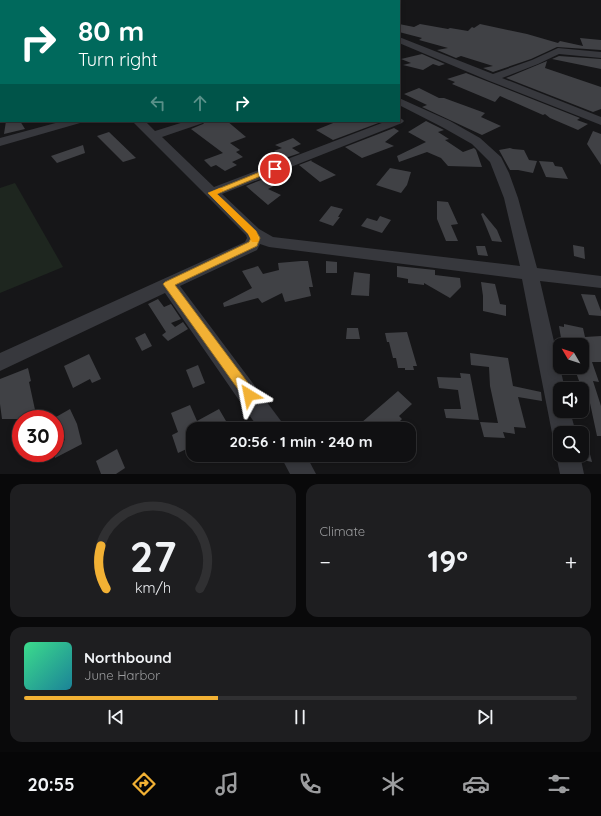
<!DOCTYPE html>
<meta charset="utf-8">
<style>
:root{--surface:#101012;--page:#1e1e20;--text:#f1f3f6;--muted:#9c9d9f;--line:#303032;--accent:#f2b134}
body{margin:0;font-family:Quicksand,sans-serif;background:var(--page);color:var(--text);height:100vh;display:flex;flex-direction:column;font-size:15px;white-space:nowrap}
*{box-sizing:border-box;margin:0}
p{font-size:13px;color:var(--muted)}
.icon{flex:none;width:22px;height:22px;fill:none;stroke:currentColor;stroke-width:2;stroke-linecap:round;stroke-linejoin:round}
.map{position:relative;height:474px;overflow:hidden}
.sheet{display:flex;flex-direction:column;gap:10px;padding:10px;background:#09090a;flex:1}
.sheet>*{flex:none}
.top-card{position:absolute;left:0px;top:0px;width:400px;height:122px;box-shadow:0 2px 6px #0003,0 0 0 1px var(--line);background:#00695c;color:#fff;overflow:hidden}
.needle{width:26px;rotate:309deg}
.controls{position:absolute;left:553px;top:338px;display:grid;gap:8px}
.controls a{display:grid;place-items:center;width:36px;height:36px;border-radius:8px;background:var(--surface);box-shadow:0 2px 6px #0003,0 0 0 1px var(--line);font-size:20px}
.speed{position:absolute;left:12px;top:410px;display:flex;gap:8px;font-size:20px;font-weight:700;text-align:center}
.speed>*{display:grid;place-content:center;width:52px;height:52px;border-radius:50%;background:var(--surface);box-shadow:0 2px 6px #0003,0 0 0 1px var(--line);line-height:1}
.speed .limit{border:6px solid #d22;background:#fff;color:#111}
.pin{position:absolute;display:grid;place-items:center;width:34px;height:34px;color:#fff;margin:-17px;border:2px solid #fff;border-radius:50%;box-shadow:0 1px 4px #0007}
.me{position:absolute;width:44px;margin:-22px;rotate:325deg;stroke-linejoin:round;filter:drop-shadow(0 0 3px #0008)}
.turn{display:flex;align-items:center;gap:14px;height:84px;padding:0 12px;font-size:18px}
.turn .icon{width:52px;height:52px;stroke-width:2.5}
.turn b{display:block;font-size:28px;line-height:34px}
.lanes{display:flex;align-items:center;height:38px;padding:0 12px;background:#0003;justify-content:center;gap:20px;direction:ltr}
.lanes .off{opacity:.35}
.big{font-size:30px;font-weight:800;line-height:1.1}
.sheet .tile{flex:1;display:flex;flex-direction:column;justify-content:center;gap:6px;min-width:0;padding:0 14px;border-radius:12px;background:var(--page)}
.sheet .dial{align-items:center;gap:0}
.dial svg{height:104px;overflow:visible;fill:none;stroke:var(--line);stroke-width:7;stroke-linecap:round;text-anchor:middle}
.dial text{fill:var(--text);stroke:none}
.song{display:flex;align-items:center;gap:12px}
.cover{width:48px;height:48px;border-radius:6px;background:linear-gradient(135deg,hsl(150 70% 55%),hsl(190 70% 35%))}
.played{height:4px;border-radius:2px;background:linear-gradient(90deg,var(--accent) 35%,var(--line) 35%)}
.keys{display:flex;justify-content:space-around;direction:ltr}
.heat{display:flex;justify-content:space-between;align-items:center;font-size:22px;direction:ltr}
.sheet .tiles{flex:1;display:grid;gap:10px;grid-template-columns:1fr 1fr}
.tile:last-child{grid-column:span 2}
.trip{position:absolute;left:186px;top:422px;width:230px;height:40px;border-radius:12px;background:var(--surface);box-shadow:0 2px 6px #0003,0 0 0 1px var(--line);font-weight:800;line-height:40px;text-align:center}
.tabs{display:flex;height:64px;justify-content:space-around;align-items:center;background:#060607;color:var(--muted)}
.tabs .icon{width:28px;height:28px}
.tabs .selected{color:var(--accent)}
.tabs b{font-size:18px;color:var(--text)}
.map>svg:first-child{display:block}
.green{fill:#1e261f}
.building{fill:#404145}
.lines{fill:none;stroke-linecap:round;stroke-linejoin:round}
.minor{fill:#37383d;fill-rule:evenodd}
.route{fill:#f2b134;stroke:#9d7322}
.slow{fill:#f59e0b}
</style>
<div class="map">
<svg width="601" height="474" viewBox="0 0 601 474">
<rect width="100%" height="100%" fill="#161618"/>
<path class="green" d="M15,183L63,267L0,293V188Z"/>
<g class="building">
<path d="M399,24L414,27L420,24L448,29L450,28L468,31L472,27L474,28L480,24L527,34L558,43L560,41L583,46L580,38L601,40V50L557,47L531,59L493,72L483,68L493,66L461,56L456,58L437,50L448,48L419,40L422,38L399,32Z"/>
<path d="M422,54L445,64L439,66L433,64L423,70L403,65L411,63L401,59Z"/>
<path d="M559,56L601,59V69L552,59Z"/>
<path d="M547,61L545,68L601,87V109L593,112L506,78Z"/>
<path d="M466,73L580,118L577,120L588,124L578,130L550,118L545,114L543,115L500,96L495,102L452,84L455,82L447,79Z"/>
<path d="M419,88L439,98H444L485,113L481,117L501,126L482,135L422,107L427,105L404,94Z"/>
<path d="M6,121H20L25,129L4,134Z"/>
<path d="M206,121H227L246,137L230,143L240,150L236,152L243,157L232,162L237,165L225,171L216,165L211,167L204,160L223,153L191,129L203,124Z"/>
<path d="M338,121H379L381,122L333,140L316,130Z"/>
<path d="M426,121L444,130L438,132L449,139L445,140L463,152L474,148L476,150L482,167L448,166L441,158L427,152L399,162L397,156L426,142L408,132Z"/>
<path d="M394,128L399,131L385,142L394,146L362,158L345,147Z"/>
<path d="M593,131L601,134V165L587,144Z"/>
<path d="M109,132L136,158L123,162L97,136Z"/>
<path d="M293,138L301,144L292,148L300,153L285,158L274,151L282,148L275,145Z"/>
<path d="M83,145L85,153L57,163L51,156Z"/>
<path d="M510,148L513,149L524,150L529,160L537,161L533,173L518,170H510L499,150Z"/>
<path d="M312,160L311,161L336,175L320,182L299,165Z"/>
<path d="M539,161L553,162L555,166L562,167L568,179L546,177Z"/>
<path d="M390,168L411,172L407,185L401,193L376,185Z"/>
<path d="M274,175L278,177L269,183L274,186L268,189L281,195L268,205L246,186Z"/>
<path d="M437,201L448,202L458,224L451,225L458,241H446L437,219Z"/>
<path d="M331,206L343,209L338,217H340L333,226L319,221Z"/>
<path d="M483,213L497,230L502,242L492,241L481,214Z"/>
<path d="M380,216L391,220L382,233L361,226L367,218L377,221Z"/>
<path d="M573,245L584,247L585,259L574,256Z"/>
<path d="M476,246H485L488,256L478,255Z"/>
<path d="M301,261H308L313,287H309L311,296L285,302L282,293L262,303L258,298L224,307L223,303L252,288L242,271L258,266L263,274L279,270L278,263Z"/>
<path d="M326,261L337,262V273H326Z"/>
<path d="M397,266L435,270V275L460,278L461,287L450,298L424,283V285L408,283V279L397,277Z"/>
<path d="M354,272L370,274L369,296L351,295Z"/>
<path d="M481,282L495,284L500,304L506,305V316L483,311V296Z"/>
<path d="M581,294L595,295L601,311V316L589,315Z"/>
<path d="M158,299L164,307L171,304L181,319L171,323L175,327L183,322L188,329L168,341L162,335L166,332L148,304Z"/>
<path d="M564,324L583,328L585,337L601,336V362H592L599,382L593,381L601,406V436H597L587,389H582L574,367H582V345L562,342V339L565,338H561L559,326L564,327Z"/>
<path d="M347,328H358L360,339H346Z"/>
<path d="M407,332L417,366H413L414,370H405V368H398L396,358H393L389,342H387L385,333Z"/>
<path d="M145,333L152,346L142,351L135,338Z"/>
<path d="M470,353L508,358L513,386L541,392L542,401L518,397L526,428L514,427L515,434L503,432L505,438L484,437L480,422L498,423L490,386L489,367L471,365Z"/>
<path d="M89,354L101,379L92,383L90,379L73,388L64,366Z"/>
<path d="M198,365L205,383L193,388L186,370Z"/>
<path d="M28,368L31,381L29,382L37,419H2L0,404V379Z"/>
<path d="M460,373L470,374L479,420L446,418L444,409H461L458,390L439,388L437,377L461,378Z"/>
<path d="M398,391L412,404L399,416L402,419L395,426L391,423L385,429H354Z"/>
<path d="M190,405L197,421L219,409L226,421L212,429H193V446L178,453L172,435L178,432L171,413Z"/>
<path d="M70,409L77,424L82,444L55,458V445L65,440L56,417Z"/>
<path d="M585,435L592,462L583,460L582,436Z"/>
<path d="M117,449L125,468L116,474H101L96,461Z"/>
</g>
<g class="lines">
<g class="minor">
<path d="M28,0H84L85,1H29Z"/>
<rect x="0" y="20" width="1" height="4"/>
<path d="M399,37L493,74L532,60L558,48L601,52V58L559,54L538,64L502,78L601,117V125L487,80L399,43Z"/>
<rect x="0" y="51" width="1" height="7"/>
<path d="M399,98L450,121L480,138L501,157L509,173L518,198L537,268L601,276V288L540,281L565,389H560V411H570L576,433H560V442L556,441L552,433L522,279L269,247L260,244L257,250L180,286L281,421L285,429H259L165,293L0,371V353L245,242L247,238L246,235L132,121H145L155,131L187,121H205L203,123L162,137L214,187L387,121H399V118L402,119L404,121L402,123L222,194L259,229L273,237L520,266L504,198L490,162L472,144L442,127L399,105Z"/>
<path d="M63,121H82L80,123L0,146V138Z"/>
<path d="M559,447L560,455H580L584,474H560L556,455Z"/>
<path d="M280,455H306L316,474H290Z"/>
</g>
</g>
<path class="route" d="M272,167H277L278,169L217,194L256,231L260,238L257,246L175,285L254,391L255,395L254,399L249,400L245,399L163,284L165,282L249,242L251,238L249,234L208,193Z"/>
<path class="slow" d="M220,188L224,190L217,194L256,231L259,240L258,242H252L248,234L208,193Z"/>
</svg>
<div class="controls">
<a><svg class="needle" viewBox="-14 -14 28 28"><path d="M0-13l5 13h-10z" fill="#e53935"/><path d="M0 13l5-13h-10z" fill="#9c9d9f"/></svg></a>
<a><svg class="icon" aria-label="sound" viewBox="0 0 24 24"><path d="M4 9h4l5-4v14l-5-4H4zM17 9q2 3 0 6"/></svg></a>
<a><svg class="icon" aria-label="search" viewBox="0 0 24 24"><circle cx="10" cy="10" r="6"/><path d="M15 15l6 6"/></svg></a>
</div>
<div class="speed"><div class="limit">30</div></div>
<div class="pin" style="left:275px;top:169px;background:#d93025"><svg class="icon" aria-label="arrive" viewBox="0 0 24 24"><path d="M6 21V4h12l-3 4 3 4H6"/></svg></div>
<svg class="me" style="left:249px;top:395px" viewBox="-20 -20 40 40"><path d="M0-17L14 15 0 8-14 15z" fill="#f2b134" stroke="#fff" stroke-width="4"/></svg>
<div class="trip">20:56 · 1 min · 240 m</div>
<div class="top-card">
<div class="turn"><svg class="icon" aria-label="right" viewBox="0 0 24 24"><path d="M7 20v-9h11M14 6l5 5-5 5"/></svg><div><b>80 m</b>Turn right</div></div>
<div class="lanes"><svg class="icon off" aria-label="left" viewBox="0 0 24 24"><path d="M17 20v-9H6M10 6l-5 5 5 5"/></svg><svg class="icon off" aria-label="ahead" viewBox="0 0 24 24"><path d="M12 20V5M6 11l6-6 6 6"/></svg><svg class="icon" aria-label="right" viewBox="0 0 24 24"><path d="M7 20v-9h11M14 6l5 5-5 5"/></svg></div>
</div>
</div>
<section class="sheet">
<div class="tiles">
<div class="tile dial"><svg viewBox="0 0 100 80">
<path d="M14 69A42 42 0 1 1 86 69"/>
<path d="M14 69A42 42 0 0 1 10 36" stroke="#f2b134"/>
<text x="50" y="56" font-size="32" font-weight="700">27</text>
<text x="50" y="72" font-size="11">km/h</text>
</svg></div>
<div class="tile"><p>Climate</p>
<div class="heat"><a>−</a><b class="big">19°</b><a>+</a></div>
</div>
<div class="tile">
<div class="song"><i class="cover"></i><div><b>Northbound</b><p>June Harbor</p></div></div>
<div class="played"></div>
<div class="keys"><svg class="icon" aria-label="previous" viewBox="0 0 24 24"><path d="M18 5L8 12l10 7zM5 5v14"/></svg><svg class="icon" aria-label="pause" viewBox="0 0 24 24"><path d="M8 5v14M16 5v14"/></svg><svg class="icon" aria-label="next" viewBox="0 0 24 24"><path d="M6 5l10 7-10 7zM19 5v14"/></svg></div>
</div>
</div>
</section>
<nav class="tabs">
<b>20:55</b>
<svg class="icon selected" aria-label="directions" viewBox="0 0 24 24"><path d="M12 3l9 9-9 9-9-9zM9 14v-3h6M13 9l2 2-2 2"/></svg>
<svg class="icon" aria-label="music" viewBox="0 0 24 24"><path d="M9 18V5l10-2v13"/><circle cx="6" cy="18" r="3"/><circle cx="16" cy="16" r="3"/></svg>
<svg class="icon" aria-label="phone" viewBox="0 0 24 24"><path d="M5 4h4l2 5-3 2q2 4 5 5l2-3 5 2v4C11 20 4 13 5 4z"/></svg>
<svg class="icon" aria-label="climate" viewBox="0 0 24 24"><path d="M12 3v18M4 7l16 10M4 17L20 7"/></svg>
<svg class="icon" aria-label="car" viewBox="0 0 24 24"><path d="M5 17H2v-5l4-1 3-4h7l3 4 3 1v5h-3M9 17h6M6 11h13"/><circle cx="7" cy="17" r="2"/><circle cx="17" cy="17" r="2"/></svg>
<svg class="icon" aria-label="filters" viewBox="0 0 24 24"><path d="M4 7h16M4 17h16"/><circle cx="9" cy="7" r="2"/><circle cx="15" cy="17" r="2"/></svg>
</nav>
